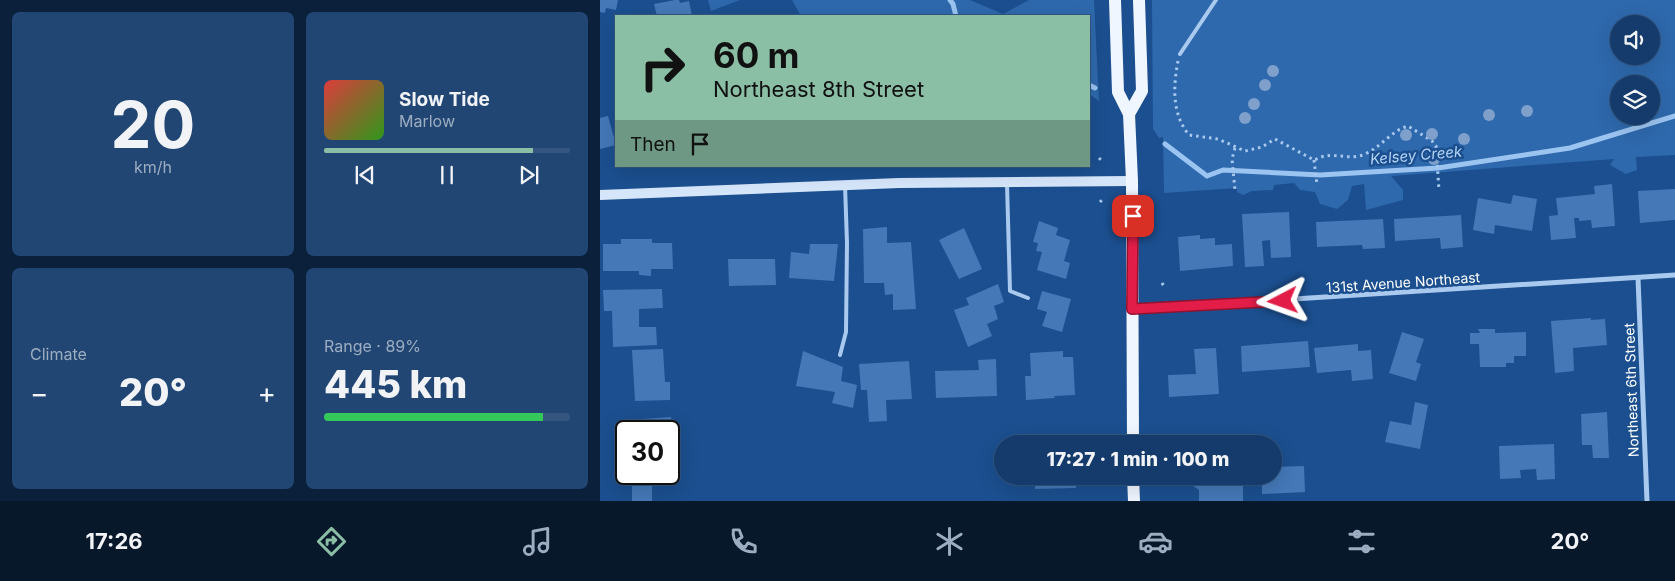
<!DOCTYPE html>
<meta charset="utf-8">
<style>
:root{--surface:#143b6b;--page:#214673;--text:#f1f3f6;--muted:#9dadc1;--line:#33557e;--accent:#8abfa5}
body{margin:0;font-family:Inter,sans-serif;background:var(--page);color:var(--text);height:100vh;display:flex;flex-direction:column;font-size:19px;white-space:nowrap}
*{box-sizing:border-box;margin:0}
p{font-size:16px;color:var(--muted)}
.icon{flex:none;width:28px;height:28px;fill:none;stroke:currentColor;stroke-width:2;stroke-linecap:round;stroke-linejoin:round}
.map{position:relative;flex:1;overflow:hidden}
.details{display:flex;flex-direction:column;gap:12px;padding:12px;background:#0b203b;width:600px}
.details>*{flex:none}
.hud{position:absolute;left:15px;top:15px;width:475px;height:152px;border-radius:0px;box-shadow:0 5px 20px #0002,0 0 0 1px var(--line);background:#8abfa5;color:#111;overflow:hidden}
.fabs{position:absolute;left:1010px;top:15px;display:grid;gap:10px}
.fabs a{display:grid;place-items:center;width:50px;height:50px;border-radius:50%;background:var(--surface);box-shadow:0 5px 20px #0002,0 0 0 1px var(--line);font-size:25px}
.speed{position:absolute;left:15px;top:420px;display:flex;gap:10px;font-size:25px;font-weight:700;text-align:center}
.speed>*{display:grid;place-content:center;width:65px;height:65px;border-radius:50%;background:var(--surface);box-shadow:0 5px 20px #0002,0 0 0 1px var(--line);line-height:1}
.speed .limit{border:2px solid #111;border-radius:8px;background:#fff;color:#111}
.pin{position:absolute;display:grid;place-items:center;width:42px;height:42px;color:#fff;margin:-21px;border-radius:10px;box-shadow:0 2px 8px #0006}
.me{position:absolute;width:55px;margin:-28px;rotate:266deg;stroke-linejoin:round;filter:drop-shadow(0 0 4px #0008)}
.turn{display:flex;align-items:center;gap:18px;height:105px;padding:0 15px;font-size:22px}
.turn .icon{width:65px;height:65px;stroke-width:2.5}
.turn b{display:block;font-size:35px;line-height:42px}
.then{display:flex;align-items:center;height:48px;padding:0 15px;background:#0003;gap:10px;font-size:19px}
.big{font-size:38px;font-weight:800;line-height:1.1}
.details .widget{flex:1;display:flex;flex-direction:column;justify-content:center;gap:8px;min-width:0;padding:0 18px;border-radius:8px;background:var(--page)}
.details .dial{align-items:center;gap:0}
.dial b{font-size:65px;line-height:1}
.song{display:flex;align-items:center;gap:15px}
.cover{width:60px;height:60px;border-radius:8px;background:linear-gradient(135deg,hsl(0 70% 55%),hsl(110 70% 35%))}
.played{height:5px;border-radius:2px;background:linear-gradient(90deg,var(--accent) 85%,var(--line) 85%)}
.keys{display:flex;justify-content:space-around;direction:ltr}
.heat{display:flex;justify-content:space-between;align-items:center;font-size:28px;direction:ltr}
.charge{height:8px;border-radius:4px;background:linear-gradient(90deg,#34c759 89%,var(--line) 0)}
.details .tiles{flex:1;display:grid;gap:12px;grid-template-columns:repeat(2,1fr)}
.trip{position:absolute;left:394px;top:435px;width:288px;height:50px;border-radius:25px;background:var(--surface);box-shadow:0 5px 20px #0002,0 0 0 1px var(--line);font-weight:800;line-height:50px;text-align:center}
.menu{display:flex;height:80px;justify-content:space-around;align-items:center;background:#08182b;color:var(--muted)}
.menu .icon{width:35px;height:35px}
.menu .on{color:var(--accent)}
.menu b{font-size:22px;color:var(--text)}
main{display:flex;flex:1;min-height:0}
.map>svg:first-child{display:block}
.green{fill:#2e69ad;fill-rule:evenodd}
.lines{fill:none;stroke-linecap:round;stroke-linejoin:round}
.stream{stroke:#9cc4f0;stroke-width:5}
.building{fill:#4478b7}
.path{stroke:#a9c9ee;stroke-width:3;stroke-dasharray:2.5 4;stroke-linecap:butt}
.lane{stroke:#a9c9ee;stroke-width:4}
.street{stroke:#a9c9ee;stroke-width:5}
.secondary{stroke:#d6e6fa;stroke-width:10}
.primary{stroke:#f0f6ff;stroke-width:12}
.tree{fill:#7ea0ca}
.route-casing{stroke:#92132f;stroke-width:12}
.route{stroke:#e11d48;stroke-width:9}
.labels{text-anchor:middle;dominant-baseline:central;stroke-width:5;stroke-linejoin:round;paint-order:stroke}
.street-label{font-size:14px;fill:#fff;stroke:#1b4f8f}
.water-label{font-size:15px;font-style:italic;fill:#b5d3f5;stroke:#1b4f8f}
</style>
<main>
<section class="details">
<div class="tiles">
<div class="widget dial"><b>20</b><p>km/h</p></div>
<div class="widget">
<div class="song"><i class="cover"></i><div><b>Slow Tide</b><p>Marlow</p></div></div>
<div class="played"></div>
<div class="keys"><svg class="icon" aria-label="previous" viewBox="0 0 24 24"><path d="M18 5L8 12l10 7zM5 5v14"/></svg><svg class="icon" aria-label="pause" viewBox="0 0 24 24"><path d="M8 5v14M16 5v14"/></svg><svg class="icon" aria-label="next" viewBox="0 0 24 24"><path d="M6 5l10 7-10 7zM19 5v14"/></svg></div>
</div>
<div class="widget"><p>Climate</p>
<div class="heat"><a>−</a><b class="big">20°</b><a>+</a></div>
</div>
<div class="widget"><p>Range · 89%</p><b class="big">445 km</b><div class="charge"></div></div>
</div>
</section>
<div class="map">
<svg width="1075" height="501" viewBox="0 0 1075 501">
<rect width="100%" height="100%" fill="#1b4f8f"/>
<g class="green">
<path d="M108,0H140L111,11Z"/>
<path d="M192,0H370L403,14L429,0H494L499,101L489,94V16H201Z"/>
<path d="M552,0H1075V155L1036,157L1037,170L1026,174L1010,165L1014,159L791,176L803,190V200L766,210L764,184L752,186L748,200L737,209L720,204L715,192L700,190L694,183L674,185L673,190L652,191L643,195L637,192V188L564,193L563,137L559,138L553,129ZM1019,24H1051V56H1019ZM1019,84H1051V116H1019Z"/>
</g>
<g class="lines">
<g class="stream">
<path d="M350,0L353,4L356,16"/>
<path d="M489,85L495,88"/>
<path d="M565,144L607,176L623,170L720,175L838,168L970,148L1075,116"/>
</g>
</g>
<g class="building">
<path d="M0,0H18L16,10L6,8L5,13L0,12Z"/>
<path d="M75,0H79L80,3L89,1L92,16H57L54,4Z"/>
<path d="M8,116L16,145L0,149V118Z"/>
<path d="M1012,184L1015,226L992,228L991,220L979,221V218H974L976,238L951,240L949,216L958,215L956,198L995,194L994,186Z"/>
<path d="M1075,189V220L1040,223L1038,191Z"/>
<path d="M913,195L937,199L932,231L895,225L894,234L873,230L878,198L911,204Z"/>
<path d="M689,212L691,257L671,258L670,240L662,241L664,266L645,267L642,214Z"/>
<path d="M861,215L863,247L841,249L840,238L795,241L794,219Z"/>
<path d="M783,219L785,248L763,249L762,245L717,247L716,222Z"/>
<path d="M439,221L458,228L456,235L470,240L464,261L470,263L466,279L437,270L442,252L436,251L438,243L433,242Z"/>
<path d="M287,227V243L311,242L316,309L293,310V294L285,295L284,283H264L263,229Z"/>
<path d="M364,228L382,269L359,279L339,240Z"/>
<path d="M600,235V239L615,238V245L632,244L633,266L580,271L578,237Z"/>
<path d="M21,239H52V243H72L73,269H51V276L39,275V271H3V244H21Z"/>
<path d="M210,244H238L234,281L189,278L191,252L209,254Z"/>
<path d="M128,259H175L176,285L129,286Z"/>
<path d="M398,284L404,302L394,306L398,319L387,324L392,336L368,347L354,310L369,305L366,298Z"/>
<path d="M62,289L63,308L39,309V327H56L57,345L13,347L12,311H4L3,290Z"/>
<path d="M442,291L471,299L462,332L442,326L447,312L437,309Z"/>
<path d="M991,318V320L1005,319L1007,345L973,348L974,371L955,373L951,321Z"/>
<path d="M878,329H895V333L926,332V356H914V363H906V367H880L879,344H870V333H880Z"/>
<path d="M802,332L824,339L816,362L821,364L816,381L789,373Z"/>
<path d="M708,341L710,367L642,372L641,346Z"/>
<path d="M758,344V351L771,350L773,379L752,381L751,370L717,373L714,348Z"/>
<path d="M616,348L619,394L569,397L568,375L596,374L594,349Z"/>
<path d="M63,349L65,382H70V400L35,401L32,350Z"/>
<path d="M203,351L243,367L241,381L257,385L253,408L232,403L235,392L196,386Z"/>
<path d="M463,351V357H473L475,395L454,396L455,398L426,400L425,376H431L430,353Z"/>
<path d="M396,359L397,396L336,398L335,371L379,370L378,360Z"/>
<path d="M309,361L312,399L286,400L287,421L269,422L267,390H261L259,364Z"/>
<path d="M815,402L828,405L820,449L785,442L790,421L811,425Z"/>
<path d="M1007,412L1009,458H993L992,445H982L981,414Z"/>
<path d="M71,417L74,474H69V431H44L43,419Z"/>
<rect x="608" y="434" width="35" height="10"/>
<rect x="575" y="441" width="27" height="3"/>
<path d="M954,444L955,479L937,480L936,469L920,470L921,478L900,479L899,446Z"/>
<path d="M704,466L705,492L662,494V476H672V467Z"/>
<path d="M435,476H476V488L435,489Z"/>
<path d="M575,476H643V501H599V490L589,483L575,482Z"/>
<path d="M52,481V501H32V483Z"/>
</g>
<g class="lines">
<g class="path">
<path d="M578,61C573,87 572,114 589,135L618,139L645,151L662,147L675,139L714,160C718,159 722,156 726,156C738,154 752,160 765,154C781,147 791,131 808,126L832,141L836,146L839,190"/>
<path d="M635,148L632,159L635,190"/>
<path d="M499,158L502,161"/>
<path d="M714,160L717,185"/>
<path d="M500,202L502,200"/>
<path d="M562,283L565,288"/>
</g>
<g class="lane">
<path d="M580,54L616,0"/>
<path d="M407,184L410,291L428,298"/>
<path d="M240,355L246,332L247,243L245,185"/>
</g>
<g class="street">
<path d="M1038,278L1047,501"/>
<path d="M534,309L1075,275"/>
</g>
<path class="secondary" d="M0,195L299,183L532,181"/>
<g class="primary">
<path d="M515,0L518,92L529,114L532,181L533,444"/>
<path d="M529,114L542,91L539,0"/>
<path d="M533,476L534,501"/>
</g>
</g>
<g class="tree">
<circle cx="673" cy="71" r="6"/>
<circle cx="665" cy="85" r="6"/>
<circle cx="654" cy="104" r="6"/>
<circle cx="927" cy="111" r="6"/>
<circle cx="889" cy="115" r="6"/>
<circle cx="645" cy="118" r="6"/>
<circle cx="832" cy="134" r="6"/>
<circle cx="806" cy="135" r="6"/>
<circle cx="864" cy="139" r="6"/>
<circle cx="834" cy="159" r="6"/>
</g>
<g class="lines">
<defs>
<path id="route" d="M533,216L532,309L683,301"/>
</defs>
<use href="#route" class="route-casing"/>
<use href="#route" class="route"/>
</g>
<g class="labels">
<g class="street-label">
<text transform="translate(803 282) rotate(-4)">131st Avenue Northeast</text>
<text transform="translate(1031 390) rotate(-92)">Northeast 6th Street</text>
</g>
<g class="water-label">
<text transform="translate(816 155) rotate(-5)">Kelsey Creek</text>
</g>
</g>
</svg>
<div class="fabs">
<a><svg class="icon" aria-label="sound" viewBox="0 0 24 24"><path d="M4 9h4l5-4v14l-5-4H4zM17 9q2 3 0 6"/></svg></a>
<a><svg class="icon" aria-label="layers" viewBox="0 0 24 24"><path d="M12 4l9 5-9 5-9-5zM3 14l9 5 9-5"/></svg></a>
</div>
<div class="speed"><div class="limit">30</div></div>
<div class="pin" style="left:533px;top:216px;background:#d93025"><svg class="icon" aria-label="arrive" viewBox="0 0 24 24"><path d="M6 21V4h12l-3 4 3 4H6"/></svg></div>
<svg class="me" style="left:683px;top:301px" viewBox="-20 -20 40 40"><path d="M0-17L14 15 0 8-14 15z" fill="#e11d48" stroke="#fff" stroke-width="4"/></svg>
<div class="trip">17:27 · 1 min · 100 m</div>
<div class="hud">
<div class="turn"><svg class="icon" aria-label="right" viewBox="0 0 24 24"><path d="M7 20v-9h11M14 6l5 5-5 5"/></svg><div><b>60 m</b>Northeast 8th Street</div></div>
<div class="then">Then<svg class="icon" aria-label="arrive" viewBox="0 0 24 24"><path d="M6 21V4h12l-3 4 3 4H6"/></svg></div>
</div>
</div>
</main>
<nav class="menu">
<b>17:26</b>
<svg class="icon on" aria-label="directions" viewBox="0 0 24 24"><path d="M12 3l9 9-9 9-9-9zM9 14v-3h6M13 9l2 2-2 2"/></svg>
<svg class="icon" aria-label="music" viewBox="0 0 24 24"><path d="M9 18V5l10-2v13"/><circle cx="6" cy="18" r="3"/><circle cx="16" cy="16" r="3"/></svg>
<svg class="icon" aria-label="phone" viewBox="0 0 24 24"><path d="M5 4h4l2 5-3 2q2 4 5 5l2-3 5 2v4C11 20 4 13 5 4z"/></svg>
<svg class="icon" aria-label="climate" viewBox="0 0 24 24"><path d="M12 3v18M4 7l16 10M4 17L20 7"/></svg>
<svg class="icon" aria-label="car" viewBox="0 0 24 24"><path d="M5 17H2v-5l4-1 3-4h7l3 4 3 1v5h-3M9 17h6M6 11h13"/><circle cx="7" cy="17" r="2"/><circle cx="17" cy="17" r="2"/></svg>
<svg class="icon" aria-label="filters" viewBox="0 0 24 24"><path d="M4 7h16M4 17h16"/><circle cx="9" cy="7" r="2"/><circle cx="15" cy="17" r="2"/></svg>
<b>20°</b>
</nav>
